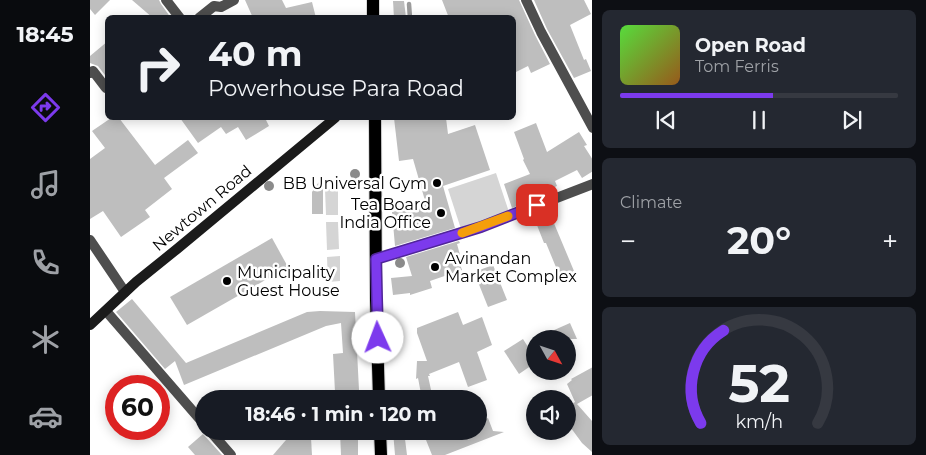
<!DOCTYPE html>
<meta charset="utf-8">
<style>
:root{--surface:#171b24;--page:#242831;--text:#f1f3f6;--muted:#9ea1a6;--line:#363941;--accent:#7c3aed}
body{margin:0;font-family:Montserrat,sans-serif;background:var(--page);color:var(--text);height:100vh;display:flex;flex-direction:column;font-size:19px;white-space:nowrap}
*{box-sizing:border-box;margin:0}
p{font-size:16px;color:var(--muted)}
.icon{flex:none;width:28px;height:28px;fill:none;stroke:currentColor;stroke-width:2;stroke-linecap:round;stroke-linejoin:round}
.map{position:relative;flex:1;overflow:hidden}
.sheet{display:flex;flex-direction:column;gap:10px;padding:10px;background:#0d0f14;width:334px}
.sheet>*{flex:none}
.hud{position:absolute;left:15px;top:15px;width:411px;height:105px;border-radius:8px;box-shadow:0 2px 12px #0003;background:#171b24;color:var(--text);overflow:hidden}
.needle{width:32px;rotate:130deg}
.tools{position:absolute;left:436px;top:330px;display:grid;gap:10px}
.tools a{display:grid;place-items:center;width:50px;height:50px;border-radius:50%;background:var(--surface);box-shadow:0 2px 12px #0003;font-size:25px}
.speed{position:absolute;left:15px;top:375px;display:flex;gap:10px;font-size:25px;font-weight:700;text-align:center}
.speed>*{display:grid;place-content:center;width:65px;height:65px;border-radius:50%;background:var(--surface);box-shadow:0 2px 12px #0003;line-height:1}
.speed .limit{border:8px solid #d22;background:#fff;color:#111}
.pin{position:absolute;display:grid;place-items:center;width:42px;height:42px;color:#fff;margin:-21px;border-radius:10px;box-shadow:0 2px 8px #0006}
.me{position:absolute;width:55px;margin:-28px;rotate:358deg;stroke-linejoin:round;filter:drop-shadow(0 0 4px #0008)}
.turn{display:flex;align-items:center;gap:18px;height:105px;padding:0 20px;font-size:22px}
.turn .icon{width:65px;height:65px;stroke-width:2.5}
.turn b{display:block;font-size:35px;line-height:42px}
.big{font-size:38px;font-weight:700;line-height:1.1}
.sheet .tile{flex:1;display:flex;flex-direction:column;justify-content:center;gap:8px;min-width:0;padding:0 18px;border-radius:8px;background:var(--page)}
.sheet .dial{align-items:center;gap:0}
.dial svg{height:130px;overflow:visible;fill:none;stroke:var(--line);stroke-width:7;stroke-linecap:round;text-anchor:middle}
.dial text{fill:var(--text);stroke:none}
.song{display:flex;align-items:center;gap:15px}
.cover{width:60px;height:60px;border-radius:8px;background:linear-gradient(135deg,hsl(110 70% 55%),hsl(30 70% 35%))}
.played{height:5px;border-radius:2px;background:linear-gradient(90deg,var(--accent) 55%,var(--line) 55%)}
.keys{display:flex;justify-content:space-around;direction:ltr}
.heat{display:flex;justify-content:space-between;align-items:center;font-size:28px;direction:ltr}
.trip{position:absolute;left:105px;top:390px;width:292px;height:50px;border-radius:25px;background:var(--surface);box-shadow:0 2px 12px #0003;font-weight:700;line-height:50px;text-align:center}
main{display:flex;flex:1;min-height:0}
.tabs{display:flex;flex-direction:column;width:90px;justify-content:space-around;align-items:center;background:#090b0e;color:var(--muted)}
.tabs .icon{width:35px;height:35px}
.tabs .selected{color:var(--accent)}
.tabs b{font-size:22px;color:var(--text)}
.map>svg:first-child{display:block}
.green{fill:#d5d5d5}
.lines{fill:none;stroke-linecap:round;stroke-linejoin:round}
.stream{stroke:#9c9c9c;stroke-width:4.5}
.building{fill:#bebebe}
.primary-casing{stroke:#dbdbdb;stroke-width:14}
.street{stroke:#4e4e4e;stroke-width:10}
.secondary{stroke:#1b1b1b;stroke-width:10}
.primary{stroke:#000;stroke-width:12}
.tree{fill:#8b8b8b}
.route-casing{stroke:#51269a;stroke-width:12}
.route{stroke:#7c3aed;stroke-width:9}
.slow{stroke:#f59e0b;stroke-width:9}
.poi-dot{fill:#000;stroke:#fff;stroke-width:2}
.labels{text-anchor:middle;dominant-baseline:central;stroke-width:5;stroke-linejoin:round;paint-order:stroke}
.poi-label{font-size:16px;fill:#000;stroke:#fff;text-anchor:end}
.street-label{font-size:16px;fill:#000;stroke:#fff}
</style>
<main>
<nav class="tabs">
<b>18:45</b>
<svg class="icon selected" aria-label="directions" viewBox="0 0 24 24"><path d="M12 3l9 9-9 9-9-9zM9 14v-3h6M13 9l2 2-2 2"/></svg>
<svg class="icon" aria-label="music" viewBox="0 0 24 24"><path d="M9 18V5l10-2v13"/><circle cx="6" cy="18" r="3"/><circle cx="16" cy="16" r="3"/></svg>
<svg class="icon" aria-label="phone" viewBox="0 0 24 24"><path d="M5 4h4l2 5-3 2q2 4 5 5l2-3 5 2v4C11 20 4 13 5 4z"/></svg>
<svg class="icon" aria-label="climate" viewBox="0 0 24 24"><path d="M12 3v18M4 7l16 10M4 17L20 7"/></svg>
<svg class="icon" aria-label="car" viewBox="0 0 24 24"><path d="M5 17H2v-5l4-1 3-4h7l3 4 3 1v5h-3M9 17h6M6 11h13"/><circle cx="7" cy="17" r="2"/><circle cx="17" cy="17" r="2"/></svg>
</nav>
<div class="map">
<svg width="503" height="455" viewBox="0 0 503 455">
<rect width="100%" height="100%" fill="#fff"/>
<g class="green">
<path d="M406,173L419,212L371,229L358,189Z"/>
<path d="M235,189H248V215H236Z"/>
<path d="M236,222H248L249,249L237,250Z"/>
<path d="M250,256V281L238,282L237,257Z"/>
</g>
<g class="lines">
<path class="stream" d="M319,4L320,18"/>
</g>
<g class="building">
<path d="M0,0H20L5,15L0,9Z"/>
<path d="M42,0H69L71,4L81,18H63Z"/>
<path d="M155,0H192L196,8L222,2L226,18H163Z"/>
<path d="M352,0H429L445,35L460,64L441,73L438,66L424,73V18H359Z"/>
<path d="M444,0H494L501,14L480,25L494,60L496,59L501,71L484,78L457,29Z"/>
<path d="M303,1H314L316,18H304Z"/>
<path d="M18,41V79L8,66L0,63V56Z"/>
<path d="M21,118H29L65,165L98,140L108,153L74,178L82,189L55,210L60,217L31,237L13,211L0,219V159L15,148L2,131Z"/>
<path d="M90,118H175L179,126L156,140L148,127L136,134L131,127L108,143Z"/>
<path d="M304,118H356L358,134L385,125L400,170L353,186L365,228L305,246L302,212L336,204L323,159L309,161Z"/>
<path d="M446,123L457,152L489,132L497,145L494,146L503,160V171L492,178L487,170L465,181L467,186L452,193L453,196L422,208L414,184L440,174L433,160L434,159L424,132Z"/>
<path d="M233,176V214H222V192Z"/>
<path d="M458,209L484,271L470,277L456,243H454L443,215Z"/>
<path d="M182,238L198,267L97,325L80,297Z"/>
<path d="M369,241L370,243L367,244L370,255L367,256L372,270L340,281L342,288L320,295V293L303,295L301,278L322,276L316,257Z"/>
<path d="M403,265L417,300L398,307L384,272Z"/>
<path d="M42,299L96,363L217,312L230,311L265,312L269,390L245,392L243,354L253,353L251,323L236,326L94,385L85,361L75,369L26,312Z"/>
<path d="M368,312L373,325L392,317L402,345L387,352L397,380L378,387L369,362L339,374L340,376H338L343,399H332L328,378L326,379L327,361H337L327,333V328Z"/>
<path d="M480,323L487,339H444Z"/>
<path d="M433,339L445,358V363L429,374L414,351Z"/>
<path d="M503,367V395L487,404L503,422V453L492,443L478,424V406L485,402L477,384L482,380L481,379Z"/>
<path d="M398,418L403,431L414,432L355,455H342L336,440L361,431H389V422Z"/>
<path d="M268,431V455H251L250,432Z"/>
<path d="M303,431H314L317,455H305Z"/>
<path d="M113,434L132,455H105L98,447Z"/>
<path d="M221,438L222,455H183L196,440Z"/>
</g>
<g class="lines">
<defs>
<g id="primary">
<path d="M283,0V18"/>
<path d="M285,118L286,300L289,399"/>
<path d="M290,431L291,455"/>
</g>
</defs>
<use href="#primary" class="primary-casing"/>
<g class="street">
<path d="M76,0L90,18"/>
<path d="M436,0L451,32L503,128"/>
<path d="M109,18L124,6L131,7L144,0"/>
<path d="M0,73L3,71L16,88L18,87"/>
<path d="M0,240L35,292"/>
<path d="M286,259L391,227L503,184"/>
<path d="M16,311L114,424"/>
<path d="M120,431L141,455"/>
</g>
<path class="secondary" d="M0,325L46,282L87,249L245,118"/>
<use href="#primary" class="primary"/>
</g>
<g class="tree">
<circle cx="265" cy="174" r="5"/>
<circle cx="179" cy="186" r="5"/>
<circle cx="310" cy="263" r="5"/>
</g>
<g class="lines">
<defs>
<path id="route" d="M288,338L286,259L391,227L447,205"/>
</defs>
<use href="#route" class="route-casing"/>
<use href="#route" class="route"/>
<path class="slow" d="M372,233L418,216"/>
</g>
<g class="poi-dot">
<circle cx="347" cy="183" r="5"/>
<circle cx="351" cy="213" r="5"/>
<circle cx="345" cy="267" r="5"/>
<circle cx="137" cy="281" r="5"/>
</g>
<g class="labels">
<g class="poi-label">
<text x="337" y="183">BB Universal Gym</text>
<text x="341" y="204">Tea Board<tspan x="341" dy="18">India Office</tspan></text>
<text x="355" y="258" text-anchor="start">Avinandan<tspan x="355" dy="18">Market Complex</tspan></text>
<text x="147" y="272" text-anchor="start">Municipality<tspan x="147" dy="18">Guest House</tspan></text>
</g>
<g class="street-label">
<text transform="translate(112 208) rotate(-40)">Newtown Road</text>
</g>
</g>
</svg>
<div class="tools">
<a><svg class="needle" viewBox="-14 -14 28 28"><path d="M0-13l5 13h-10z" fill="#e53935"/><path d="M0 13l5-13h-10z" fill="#9ea1a6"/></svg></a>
<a><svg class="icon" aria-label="sound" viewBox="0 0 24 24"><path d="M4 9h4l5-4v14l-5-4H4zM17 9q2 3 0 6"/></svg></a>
</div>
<div class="speed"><div class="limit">60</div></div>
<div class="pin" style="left:447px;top:205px;background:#d93025"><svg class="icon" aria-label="arrive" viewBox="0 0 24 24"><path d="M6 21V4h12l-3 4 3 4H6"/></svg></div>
<svg class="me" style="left:288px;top:338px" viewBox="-20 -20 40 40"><circle r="19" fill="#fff"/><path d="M0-13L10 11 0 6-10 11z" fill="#7c3aed"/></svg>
<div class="trip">18:46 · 1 min · 120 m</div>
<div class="hud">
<div class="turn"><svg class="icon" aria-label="right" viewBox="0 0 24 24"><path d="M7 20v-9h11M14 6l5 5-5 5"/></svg><div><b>40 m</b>Powerhouse Para Road</div></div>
</div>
</div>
<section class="sheet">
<div class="tile">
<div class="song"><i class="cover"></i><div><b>Open Road</b><p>Tom Ferris</p></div></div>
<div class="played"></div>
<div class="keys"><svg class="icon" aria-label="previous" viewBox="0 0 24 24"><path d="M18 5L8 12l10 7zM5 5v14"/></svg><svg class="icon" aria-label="pause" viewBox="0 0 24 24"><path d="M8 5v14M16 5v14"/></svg><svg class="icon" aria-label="next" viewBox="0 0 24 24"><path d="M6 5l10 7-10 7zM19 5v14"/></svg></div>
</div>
<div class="tile"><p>Climate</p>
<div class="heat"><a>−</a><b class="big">20°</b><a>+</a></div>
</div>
<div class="tile dial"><svg viewBox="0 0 100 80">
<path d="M14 69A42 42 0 1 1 86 69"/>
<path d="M14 69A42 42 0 0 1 28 12" stroke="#7c3aed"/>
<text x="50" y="56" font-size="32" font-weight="700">52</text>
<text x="50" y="72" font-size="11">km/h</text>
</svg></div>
</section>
</main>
